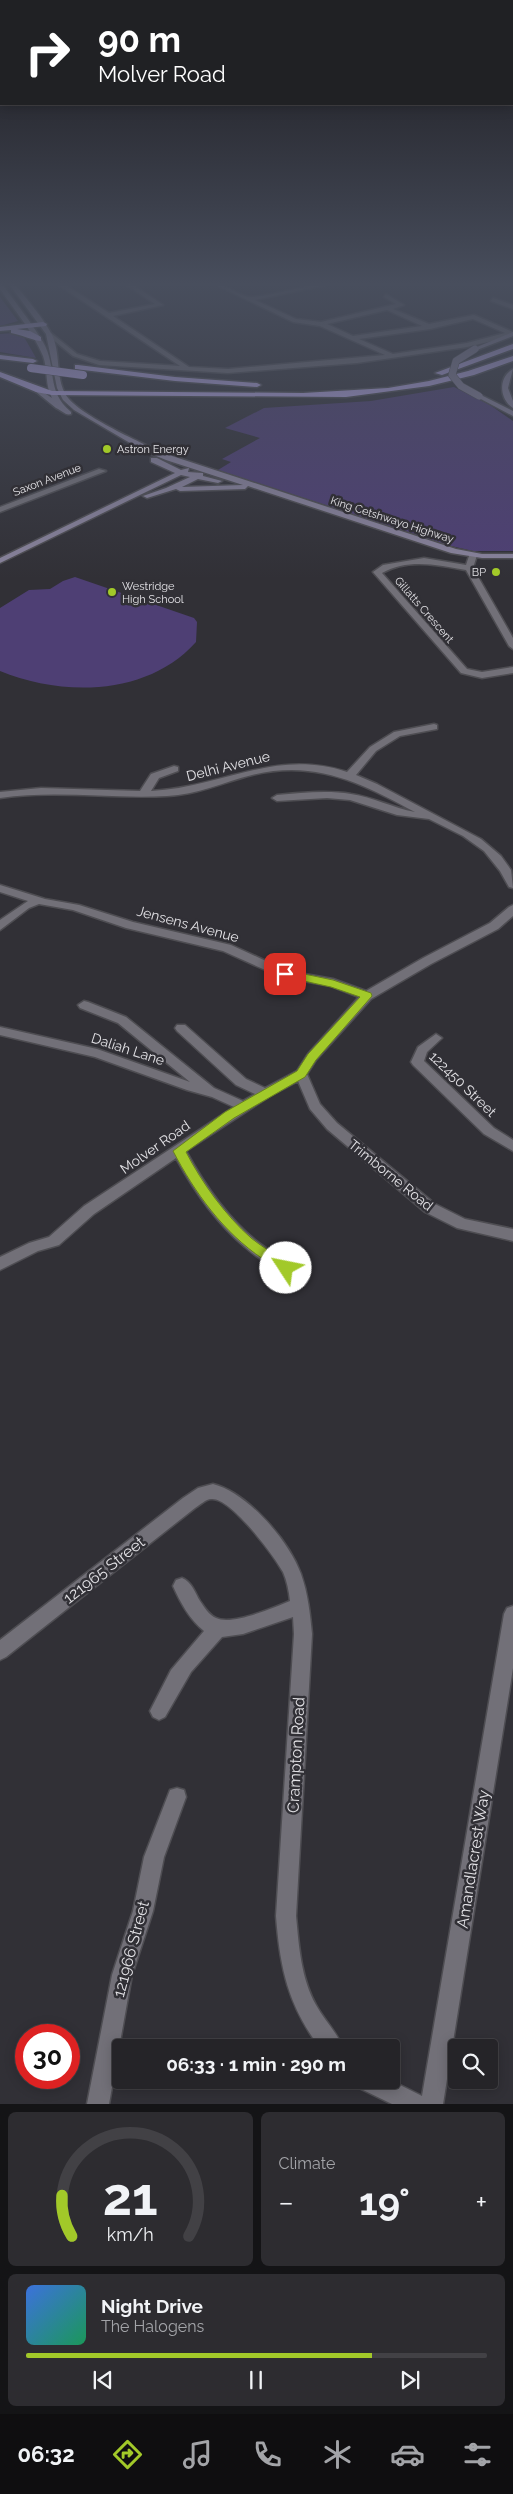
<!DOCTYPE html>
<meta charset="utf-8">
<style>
:root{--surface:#252428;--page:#2d2c30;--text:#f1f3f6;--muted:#a3a4a8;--line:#424145;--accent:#a2c929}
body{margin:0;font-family:Raleway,sans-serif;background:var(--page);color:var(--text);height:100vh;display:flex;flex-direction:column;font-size:19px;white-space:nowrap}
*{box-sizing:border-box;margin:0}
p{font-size:16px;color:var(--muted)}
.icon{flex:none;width:28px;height:28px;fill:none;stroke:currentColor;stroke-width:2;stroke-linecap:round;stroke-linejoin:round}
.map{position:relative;height:2104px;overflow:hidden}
.details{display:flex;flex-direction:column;gap:8px;padding:8px;background:#141416;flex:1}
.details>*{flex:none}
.top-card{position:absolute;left:0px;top:0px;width:514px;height:105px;box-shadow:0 2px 12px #0003,0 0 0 1px var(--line);background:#202124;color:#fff;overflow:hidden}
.controls{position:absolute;left:448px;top:2039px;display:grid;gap:10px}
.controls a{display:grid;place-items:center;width:50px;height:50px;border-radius:5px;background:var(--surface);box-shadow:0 2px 12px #0003,0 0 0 1px var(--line);font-size:25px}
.speed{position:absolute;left:15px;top:2024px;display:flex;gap:10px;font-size:25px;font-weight:700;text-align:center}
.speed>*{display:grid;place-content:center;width:65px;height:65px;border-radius:50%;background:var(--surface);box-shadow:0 2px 12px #0003,0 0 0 1px var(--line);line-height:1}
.speed .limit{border:8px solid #d22;background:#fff;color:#111}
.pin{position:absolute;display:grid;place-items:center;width:42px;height:42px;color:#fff;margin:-21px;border-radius:10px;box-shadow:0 2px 8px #0006}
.me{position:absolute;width:55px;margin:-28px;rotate:304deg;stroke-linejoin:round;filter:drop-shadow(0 0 4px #0008)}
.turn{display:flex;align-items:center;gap:18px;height:105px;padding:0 15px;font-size:22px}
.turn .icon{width:65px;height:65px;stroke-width:2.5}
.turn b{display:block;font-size:35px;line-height:42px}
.big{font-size:38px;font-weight:700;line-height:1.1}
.details .tile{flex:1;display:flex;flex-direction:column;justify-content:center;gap:8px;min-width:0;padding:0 18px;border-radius:8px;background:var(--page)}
.details .dial{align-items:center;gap:0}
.dial svg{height:130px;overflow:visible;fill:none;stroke:var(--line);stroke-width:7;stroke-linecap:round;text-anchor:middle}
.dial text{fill:var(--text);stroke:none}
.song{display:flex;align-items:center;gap:15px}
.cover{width:60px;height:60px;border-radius:8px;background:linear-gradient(135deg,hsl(220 70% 55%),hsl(150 70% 35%))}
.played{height:5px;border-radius:2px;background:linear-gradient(90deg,var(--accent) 75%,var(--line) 75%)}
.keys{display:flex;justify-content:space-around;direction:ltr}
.heat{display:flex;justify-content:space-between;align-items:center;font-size:28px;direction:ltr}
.details .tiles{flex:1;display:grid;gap:8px;grid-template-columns:1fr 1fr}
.tile:last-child{grid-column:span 2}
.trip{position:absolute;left:112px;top:2039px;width:288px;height:50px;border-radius:5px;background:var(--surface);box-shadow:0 2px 12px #0003,0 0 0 1px var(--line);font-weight:700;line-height:50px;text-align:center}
.tab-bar{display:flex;height:80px;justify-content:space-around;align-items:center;background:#0f0e10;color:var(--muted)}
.tab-bar .icon{width:35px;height:35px}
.tab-bar .current{color:var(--accent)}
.tab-bar b{font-size:22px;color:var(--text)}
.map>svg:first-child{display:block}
.green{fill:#4e3f74}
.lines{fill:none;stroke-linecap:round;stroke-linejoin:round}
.minor-casing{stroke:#4e4d52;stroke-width:3}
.secondary-casing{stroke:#4e4d52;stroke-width:3}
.motorway-casing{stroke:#4e4d52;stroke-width:3}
.minor{fill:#727078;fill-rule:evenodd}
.secondary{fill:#89839c;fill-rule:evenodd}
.motorway{fill:#c0aff1;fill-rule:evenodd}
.secondary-bridge-casing{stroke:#4e4d52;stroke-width:8;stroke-linecap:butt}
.motorway-bridge-casing{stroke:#4e4d52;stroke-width:9;stroke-linecap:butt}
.secondary-bridge{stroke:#89839c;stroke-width:7}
.motorway-bridge{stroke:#c0aff1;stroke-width:8}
.route{fill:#a2c929;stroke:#69831b}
.poi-dot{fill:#a2c929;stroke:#313036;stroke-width:2}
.labels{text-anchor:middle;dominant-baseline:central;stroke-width:5;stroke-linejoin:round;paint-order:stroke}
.far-poi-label{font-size:11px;fill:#e3e2e6;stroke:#313036;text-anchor:start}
.far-street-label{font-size:11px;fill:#e3e2e6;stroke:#313036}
.street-label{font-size:14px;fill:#e3e2e6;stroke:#313036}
.near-street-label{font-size:16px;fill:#e3e2e6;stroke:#313036}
</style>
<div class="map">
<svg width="513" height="2104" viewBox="0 0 513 2104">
<rect width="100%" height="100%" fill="#313036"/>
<g class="green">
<path d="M0,297L18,321L0,326Z"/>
<path d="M14,333L23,335L36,358L0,352V334Z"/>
<path d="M454,387L490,405L513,421V551H473L451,546L218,470L231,462L222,459L260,438L225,428L264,408L371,401Z"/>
<path d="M75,577L194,618L197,622L196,642C148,696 63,697 0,671V608L29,590L50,589L63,581Z"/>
</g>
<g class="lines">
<defs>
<g id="minor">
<path d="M57,284H64L109,313L155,304L125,284H132L163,305L113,316L189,367L228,369L385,355L320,326L293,322L214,284C228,284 239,297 251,297C276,296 303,284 330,284L255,300L296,319L321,322L396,304L384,297L386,294L404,305L393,309L429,324L474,315L513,332V336L467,347L357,363L228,373L99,365L73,356L46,334L51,333L77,354L100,361L180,366ZM387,310L422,326L353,336L327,324ZM473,319L505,333L467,343L393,354L359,339L430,329Z"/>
<path d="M493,298L513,305V309L491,301Z"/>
<path d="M99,469L106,471L0,512V507Z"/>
<path d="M470,553L477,555L473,568L513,638V649L509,646L466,570C438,565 408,558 382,573L467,669L482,672L513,667V673L482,678L461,673L373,572L383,565L424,558L466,565Z"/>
<path d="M434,724L437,725V729L400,736L376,751L356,775L377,784L481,839L501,856L511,870L513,888L509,887L500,871L484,851L463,836L429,819L397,815L350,800L327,798L277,801L272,798L277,795C301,793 327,790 351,794C373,797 393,808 415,812C361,783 315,759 252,775C224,782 197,795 167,796C111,799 56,790 0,798V792L41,788L140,791L151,774L174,766L178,767V771L159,778L151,791C221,788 275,748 347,772L370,747L394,732Z"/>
<path d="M0,885L45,899L79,905L133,922L231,945L288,971L333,979L366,991L423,958L490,923L509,907L513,905V916L498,929L431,964L371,999L316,1060L307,1074L320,1104L337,1123L435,1204L465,1219L513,1229V1241L457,1228L425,1212L327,1129L310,1109L298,1081L270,1096L186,1151C204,1184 226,1216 255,1240C266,1249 279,1256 290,1264L292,1268L290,1272L285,1274L280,1272C268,1264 256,1257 245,1247C216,1223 194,1191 176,1158L94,1214L59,1245L38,1251L0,1270V1257L29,1243L49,1237L84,1206L234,1107L212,1097L187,1090L95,1057L0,1035V1027L97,1049L190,1082L118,1023L80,1008L78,1005L84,1001L88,1002L126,1017L214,1088L243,1101L255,1094L236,1085L177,1031L175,1028L177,1025H185L246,1079L265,1088L297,1071L308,1054L359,997L331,986L281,977L223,951L126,928L73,910L39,904L29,908L0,930V920L28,901L0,892Z"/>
<path d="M436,1034L442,1038L427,1052L424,1061L494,1128L513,1140V1151L484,1134L413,1065L411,1062L418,1047Z"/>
<path d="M213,1484C248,1493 289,1541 301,1574C308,1594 310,1613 312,1634L296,1916C299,1947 301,1978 316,2005C324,2020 337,2032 343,2048H320C288,2005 280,1968 276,1916L294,1634L293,1617L243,1634L222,1637L191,1672L165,1717L159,1720L153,1717L150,1711L171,1670L204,1631C190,1620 180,1602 173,1586L176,1580L182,1578C192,1582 195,1593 200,1601C204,1607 209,1615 216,1618C232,1626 275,1607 290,1601C289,1592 287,1581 283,1572C274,1556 230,1496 211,1499C206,1499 200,1505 195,1508L6,1657L0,1660V1640L183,1498L198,1488Z"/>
<path d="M513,1606V1668L443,2104H392L359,2088L356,2080H390L422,2096L504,1614L507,1608Z"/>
<path d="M177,1788L184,1790L186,1797L164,1857L153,1911L132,1975L109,2104H87L112,1975L133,1911L144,1857L170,1790Z"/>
</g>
<g id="secondary">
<path d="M0,284H2C16,303 31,322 43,342C58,368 45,390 71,412V414C66,416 61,410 56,408L35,391L40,390L52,398C45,386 48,370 43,356C33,332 15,311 0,289Z"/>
<path d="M9,284H15C27,300 42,316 51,333C62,352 54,382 69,399C84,417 148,447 172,456L456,549L482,554H513V558H482L451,553L248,486L245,489L180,491L176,489L147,498L143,496L166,488L190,477L181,475L0,563V558L175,473L151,462V458H157L181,470L189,468L188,472L203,473V476L222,481L218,483L198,479L182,487L243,485L166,460L142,450L74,410L63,400L57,388L46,334Z"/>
<path d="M513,332V336L477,350L472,349Z"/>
<path d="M513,369L508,388L513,401V408C499,399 498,377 513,369Z"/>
<path d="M479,394L513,411V416L477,397L476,396Z"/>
</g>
<g id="motorway">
<path d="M43,322L47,324L46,326L17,329L30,331L41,337V341C35,341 19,334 11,333V330L0,331V327Z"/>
<path d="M513,344V349L442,375L435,373Z"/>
<path d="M0,355L33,359L37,361L33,363L0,359Z"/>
<path d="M513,356V361L474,375L429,386L346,397L52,395L36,392L0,377V372L52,391L303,393L388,388L429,381L468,371Z"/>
<path d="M78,365L175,377L257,383L261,385L257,387L175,381L75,369V365Z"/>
</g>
</defs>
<use href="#minor" class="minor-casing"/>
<use href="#secondary" class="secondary-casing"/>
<use href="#motorway" class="motorway-casing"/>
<use href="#minor" class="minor"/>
<use href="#secondary" class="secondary"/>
<use href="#motorway" class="motorway"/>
<defs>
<path id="secondary-bridge" d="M475,349L456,361L452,375L461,386L479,396"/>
<path id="motorway-bridge" d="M31,368L83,375"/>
</defs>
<use href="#secondary-bridge" class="secondary-bridge-casing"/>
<use href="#motorway-bridge" class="motorway-bridge-casing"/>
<use href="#secondary-bridge" class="secondary-bridge"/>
<use href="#motorway-bridge" class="motorway-bridge"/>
</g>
<linearGradient id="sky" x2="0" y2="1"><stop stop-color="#1b1a1e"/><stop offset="0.49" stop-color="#484e5d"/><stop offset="1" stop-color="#484e5d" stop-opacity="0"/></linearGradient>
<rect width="513" height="579" fill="url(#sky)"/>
<path class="route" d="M285,970L333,980L371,993L372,996L316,1060L305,1077L234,1118L186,1152C202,1183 225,1215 251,1238C263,1248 277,1255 290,1264L292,1268L286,1273C277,1270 270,1264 263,1259C223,1232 195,1193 173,1151L225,1112L297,1071L308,1054L360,997L331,987L281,976V972Z"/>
<g class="poi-dot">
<circle cx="107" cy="449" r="5"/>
<circle cx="496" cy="572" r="5"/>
<circle cx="112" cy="592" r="5"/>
</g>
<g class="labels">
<g class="far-poi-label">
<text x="117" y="449">Astron Energy</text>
<text x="486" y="572" text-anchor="end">BP</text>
<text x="122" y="586">Westridge<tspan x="122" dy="13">High School</tspan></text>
</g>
<g class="far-street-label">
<text transform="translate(47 480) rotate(-21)">Saxon Avenue</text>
<text transform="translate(392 520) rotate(18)">King Cetshwayo Highway</text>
<text transform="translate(424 610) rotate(49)">Gillatts Crescent</text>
</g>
<g class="street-label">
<text transform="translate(228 766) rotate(-14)">Delhi Avenue</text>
<text transform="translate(188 924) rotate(15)">Jensens Avenue</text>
<text transform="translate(128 1049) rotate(18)">Daliah Lane</text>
<text transform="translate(463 1084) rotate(44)">122450 Street</text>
<text transform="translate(155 1147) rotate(-35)">Molver Road</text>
<text transform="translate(391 1175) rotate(39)">Trimborne Road</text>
</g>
<g class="near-street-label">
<text transform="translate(104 1570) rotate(-38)">121965 Street</text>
<text transform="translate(296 1755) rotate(-87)">Crampton Road</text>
<text transform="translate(473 1859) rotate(-81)">Amandlacrest Way</text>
<text transform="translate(131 1949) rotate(-75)">121966 Street</text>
</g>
</g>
</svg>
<div class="controls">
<a><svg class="icon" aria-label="search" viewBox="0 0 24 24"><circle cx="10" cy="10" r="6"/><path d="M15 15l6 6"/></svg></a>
</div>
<div class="speed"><div class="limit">30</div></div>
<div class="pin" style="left:285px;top:974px;background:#d93025"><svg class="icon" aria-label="arrive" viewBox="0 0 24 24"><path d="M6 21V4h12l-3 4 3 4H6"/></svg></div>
<svg class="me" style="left:286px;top:1268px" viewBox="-20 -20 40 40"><circle r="19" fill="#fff"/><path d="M0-13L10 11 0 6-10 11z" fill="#a2c929"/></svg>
<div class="trip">06:33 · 1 min · 290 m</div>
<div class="top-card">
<div class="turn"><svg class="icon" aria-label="right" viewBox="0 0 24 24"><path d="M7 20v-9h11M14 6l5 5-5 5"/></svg><div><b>90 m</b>Molver Road</div></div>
</div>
</div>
<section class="details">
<div class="tiles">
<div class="tile dial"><svg viewBox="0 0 100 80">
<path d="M14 69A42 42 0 1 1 86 69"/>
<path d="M14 69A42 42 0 0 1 8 44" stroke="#a2c929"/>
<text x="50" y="56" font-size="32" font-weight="700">21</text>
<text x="50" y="72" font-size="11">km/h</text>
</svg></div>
<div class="tile"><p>Climate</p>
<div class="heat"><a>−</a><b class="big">19°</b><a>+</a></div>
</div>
<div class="tile">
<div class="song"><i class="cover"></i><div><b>Night Drive</b><p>The Halogens</p></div></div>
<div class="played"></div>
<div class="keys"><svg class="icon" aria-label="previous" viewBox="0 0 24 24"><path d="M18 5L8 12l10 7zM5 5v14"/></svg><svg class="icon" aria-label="pause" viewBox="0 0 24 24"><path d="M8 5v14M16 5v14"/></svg><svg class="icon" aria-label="next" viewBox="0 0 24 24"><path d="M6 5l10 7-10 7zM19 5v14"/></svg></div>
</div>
</div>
</section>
<nav class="tab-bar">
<b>06:32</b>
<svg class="icon current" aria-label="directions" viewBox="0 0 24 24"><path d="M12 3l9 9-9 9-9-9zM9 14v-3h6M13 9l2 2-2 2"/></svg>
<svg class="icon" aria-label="music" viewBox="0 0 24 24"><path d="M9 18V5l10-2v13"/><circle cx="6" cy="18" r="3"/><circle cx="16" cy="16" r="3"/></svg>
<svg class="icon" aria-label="phone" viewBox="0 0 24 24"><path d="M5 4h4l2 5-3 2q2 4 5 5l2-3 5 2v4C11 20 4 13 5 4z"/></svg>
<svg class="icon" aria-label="climate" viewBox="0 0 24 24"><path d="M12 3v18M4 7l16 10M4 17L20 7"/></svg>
<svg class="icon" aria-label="car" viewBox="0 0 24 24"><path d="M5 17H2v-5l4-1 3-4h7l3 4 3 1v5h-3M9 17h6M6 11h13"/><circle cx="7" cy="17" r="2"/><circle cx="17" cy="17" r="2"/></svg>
<svg class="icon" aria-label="filters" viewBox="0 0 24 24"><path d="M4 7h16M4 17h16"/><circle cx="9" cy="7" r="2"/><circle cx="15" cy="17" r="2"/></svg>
</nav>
